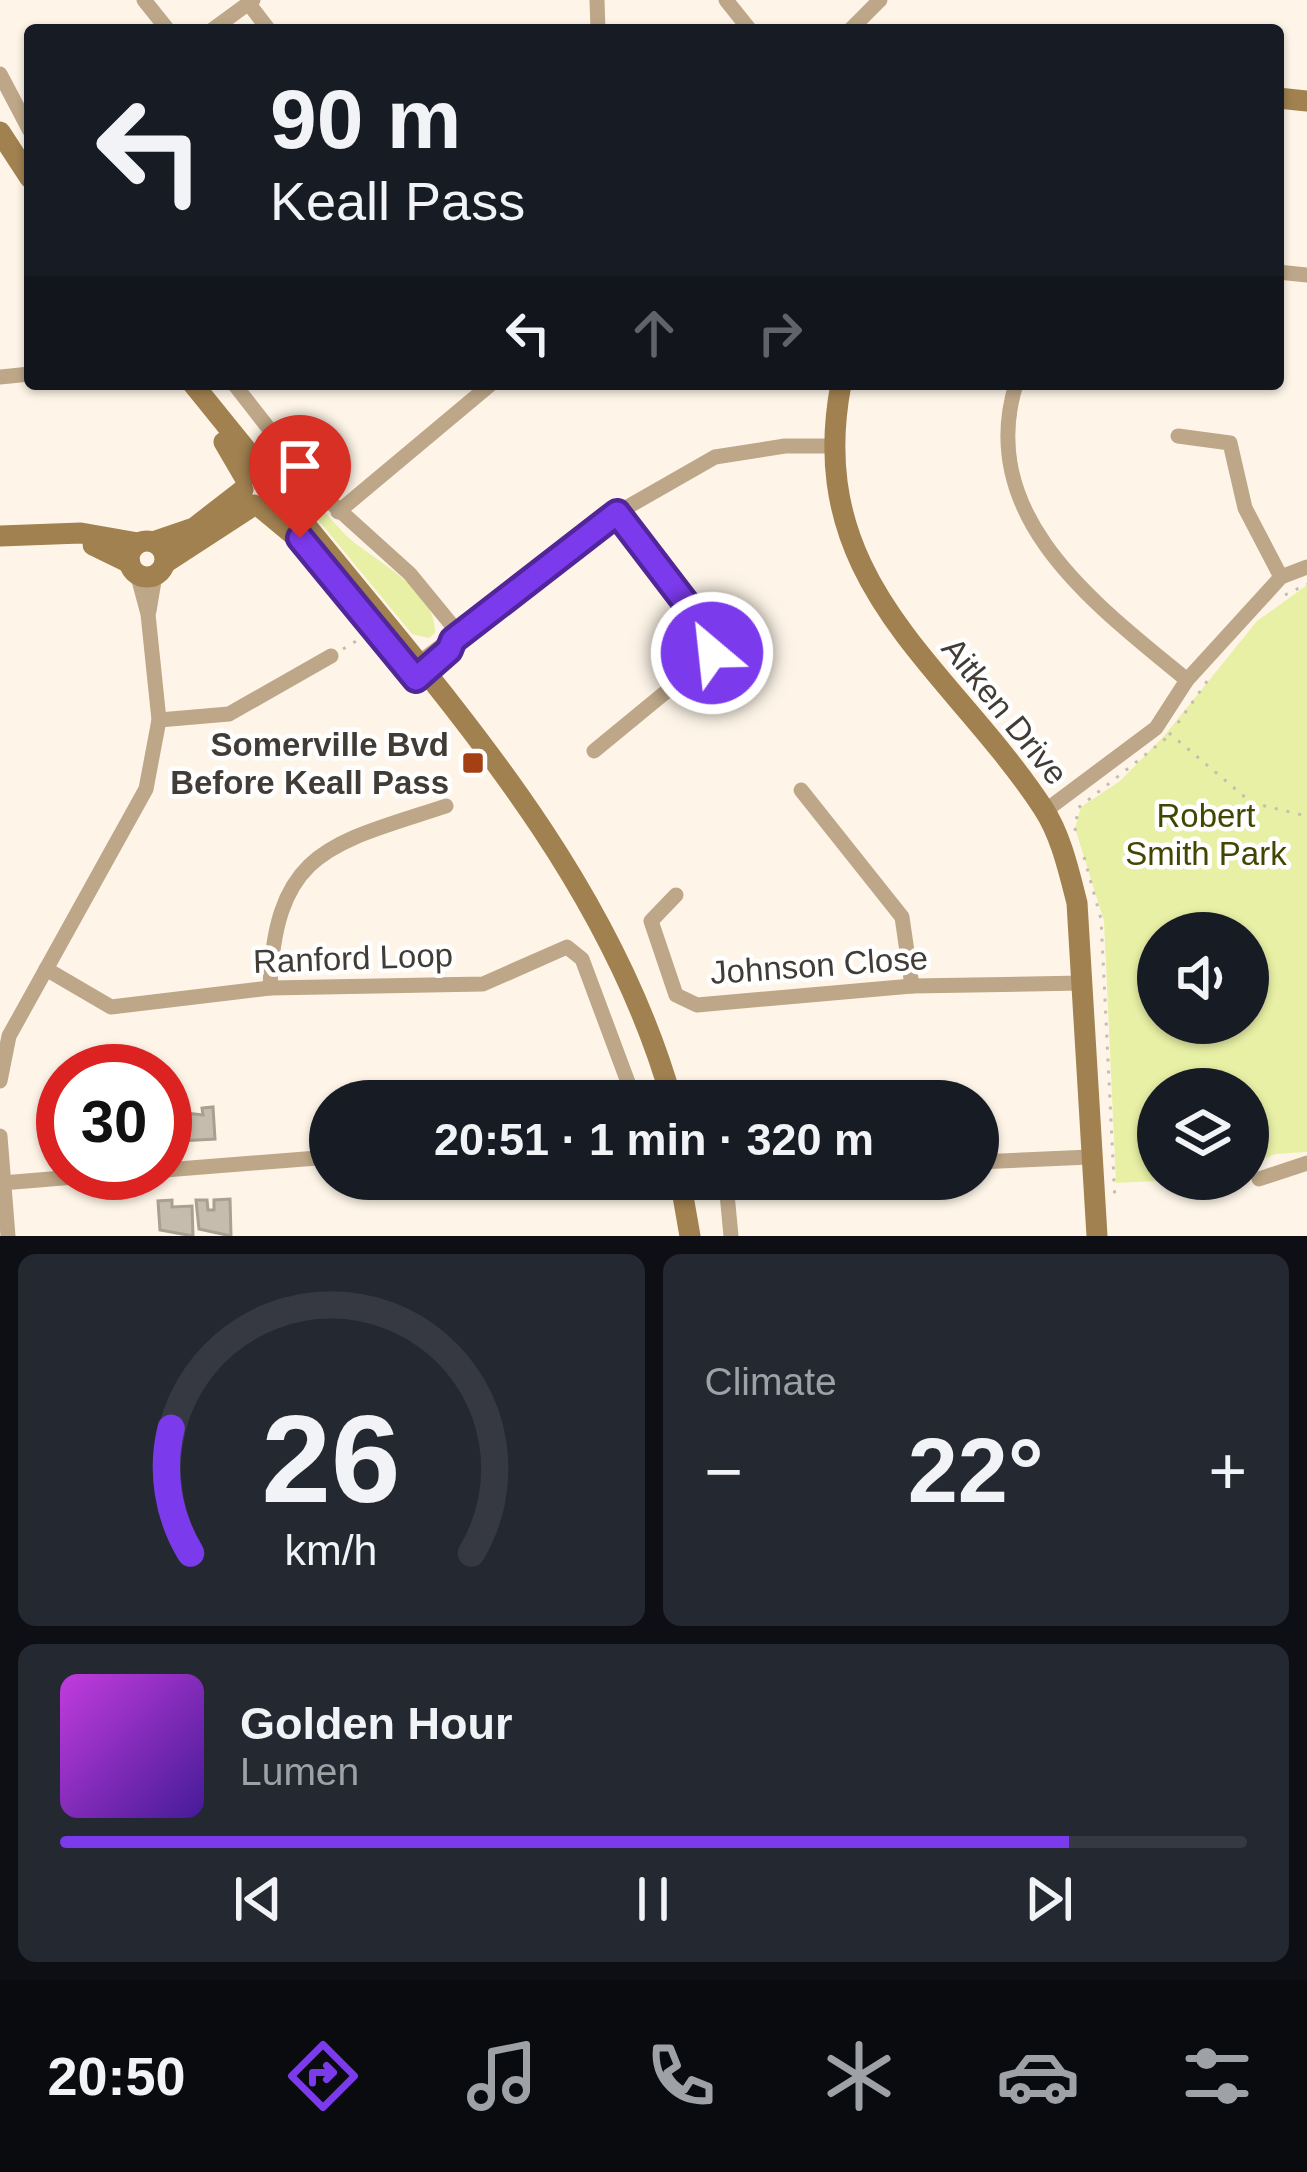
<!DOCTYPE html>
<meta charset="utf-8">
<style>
:root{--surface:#171b24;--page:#242831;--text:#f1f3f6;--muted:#9ea1a6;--line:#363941;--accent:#7c3aed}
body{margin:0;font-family:Arial,sans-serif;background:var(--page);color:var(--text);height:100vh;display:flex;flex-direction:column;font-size:45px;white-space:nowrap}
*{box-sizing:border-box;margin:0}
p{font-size:39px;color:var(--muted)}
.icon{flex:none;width:66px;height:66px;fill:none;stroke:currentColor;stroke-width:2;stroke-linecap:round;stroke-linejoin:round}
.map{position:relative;height:1236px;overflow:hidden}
.side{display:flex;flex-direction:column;gap:18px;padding:18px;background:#0d0f14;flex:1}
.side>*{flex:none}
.top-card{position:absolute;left:24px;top:24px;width:1260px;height:366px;border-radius:12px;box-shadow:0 3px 9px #0004;background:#171b24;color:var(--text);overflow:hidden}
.controls{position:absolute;left:1137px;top:912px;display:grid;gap:24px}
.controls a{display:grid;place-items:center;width:132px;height:132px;border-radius:50%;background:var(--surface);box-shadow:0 3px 9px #0004;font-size:60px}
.speed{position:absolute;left:36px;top:1044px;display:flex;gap:24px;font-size:60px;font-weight:700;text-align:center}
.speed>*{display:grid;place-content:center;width:156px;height:156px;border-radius:50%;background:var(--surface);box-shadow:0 3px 9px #0004;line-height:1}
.speed .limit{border:18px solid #d22;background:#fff;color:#111}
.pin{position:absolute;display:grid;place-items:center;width:102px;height:102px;color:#fff;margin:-123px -51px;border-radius:50% 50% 50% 0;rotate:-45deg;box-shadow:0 0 12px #0007}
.pin .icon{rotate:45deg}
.me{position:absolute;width:132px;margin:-66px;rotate:332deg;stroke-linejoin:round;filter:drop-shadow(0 0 9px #0008)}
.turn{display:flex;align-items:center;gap:42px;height:252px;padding:0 48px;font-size:54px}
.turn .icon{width:156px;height:156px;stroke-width:2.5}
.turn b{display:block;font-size:84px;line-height:102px}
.lanes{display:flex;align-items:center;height:114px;padding:0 48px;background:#0003;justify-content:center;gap:60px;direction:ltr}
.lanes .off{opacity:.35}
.big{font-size:90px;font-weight:700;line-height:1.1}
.side .widget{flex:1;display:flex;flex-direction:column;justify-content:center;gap:18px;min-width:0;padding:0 42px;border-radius:18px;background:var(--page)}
.side .dial{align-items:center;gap:0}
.dial svg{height:312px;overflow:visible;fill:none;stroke:var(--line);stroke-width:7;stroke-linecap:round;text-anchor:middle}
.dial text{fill:var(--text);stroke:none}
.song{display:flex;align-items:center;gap:36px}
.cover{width:144px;height:144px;border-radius:18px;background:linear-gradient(135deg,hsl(290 70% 55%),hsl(260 70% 35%))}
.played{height:12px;border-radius:6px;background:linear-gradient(90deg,var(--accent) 85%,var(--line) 85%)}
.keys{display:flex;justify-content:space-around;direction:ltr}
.heat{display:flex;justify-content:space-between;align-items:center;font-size:66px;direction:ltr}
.side .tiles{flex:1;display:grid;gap:18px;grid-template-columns:1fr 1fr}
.widget:last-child{grid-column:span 2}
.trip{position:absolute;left:309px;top:1080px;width:690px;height:120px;border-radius:60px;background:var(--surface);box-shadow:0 3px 9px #0004;font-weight:700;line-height:120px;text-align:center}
.tab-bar{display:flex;height:192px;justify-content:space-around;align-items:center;background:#090b0e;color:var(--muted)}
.tab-bar .icon{width:84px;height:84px}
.tab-bar .active{color:var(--accent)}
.tab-bar b{font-size:54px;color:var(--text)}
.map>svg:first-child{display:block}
.green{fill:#e8f0a6;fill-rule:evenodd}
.building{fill:#c6bcad;stroke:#aa9f91;stroke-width:3}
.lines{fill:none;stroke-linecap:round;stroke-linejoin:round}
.path{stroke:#c4bdb2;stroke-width:3;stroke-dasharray:3 9;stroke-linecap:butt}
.street{stroke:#bda788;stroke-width:15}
.secondary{stroke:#a18150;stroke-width:21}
.route-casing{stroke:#51269a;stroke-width:30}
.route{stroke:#7c3aed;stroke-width:21}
.poi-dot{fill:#a54014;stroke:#fff;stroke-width:4.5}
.labels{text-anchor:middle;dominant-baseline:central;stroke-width:9;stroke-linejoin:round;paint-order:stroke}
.street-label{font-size:33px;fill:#413c36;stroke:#fff}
.poi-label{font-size:33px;font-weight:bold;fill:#413c36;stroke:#fff;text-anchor:end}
.park-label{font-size:33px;fill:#424600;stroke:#fff}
</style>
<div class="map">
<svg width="1307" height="1236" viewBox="0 0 1307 1236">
<rect width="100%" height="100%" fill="#fef5e8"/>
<g class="green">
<path d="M304,488C319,504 333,523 349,538C376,562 437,590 435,633L429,638L412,634L296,493Z"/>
<path d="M1307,585V1152L1276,1154L1248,1165V1089H1158V1179H1196L1116,1183L1104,921L1075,828L1081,807L1120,781L1164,736L1257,621ZM1158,933H1248V1023H1158Z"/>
</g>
<g class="building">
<path d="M213,1107L215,1139L180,1141L177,1112L203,1115L202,1108Z"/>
<path d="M230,1199L231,1236L199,1229L196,1200H207L208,1210H214V1200Z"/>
<path d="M172,1200V1207L192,1206L193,1236L160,1230L158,1201Z"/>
</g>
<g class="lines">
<g class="path">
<path d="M1285,595L1307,584"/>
<path d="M343,649L368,634"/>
<path d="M1178,723L1210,677"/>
<path d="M1169,733L1252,803L1307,816"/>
<path d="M1075,831L1078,808L1169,736"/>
<path d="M1084,857L1101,919L1115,1201"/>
</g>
<g class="street">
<path d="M144,0L168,30"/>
<path d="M597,0L598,30"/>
<path d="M726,0L750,30"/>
<path d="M249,4L269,30"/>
<path d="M212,30L253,0"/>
<path d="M850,30L880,0"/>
<path d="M0,74L30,131"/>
<path d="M1278,272L1307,275"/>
<path d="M0,377L30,374"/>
<path d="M234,384L317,490L410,574L460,635"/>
<path d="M1016,384C975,517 1096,605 1187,680"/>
<path d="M1178,436L1230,443L1245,508L1281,577"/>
<path d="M338,512L491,384"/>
<path d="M149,611L155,575"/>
<path d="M408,671L617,513L715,457L785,446H836"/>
<path d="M416,679L449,650L453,640"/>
<path d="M159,720L229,714L331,656"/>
<path d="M594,751L712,654L711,636L617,513"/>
<path d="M801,790L902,917L912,986"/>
<path d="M1045,811L1156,728L1187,680L1281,577L1307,567"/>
<path d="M676,895L651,921L676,995L697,1005L912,986L1082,983"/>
<path d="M46,969L111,1007L270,988L483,984L567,947L582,959L635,1101"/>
<path d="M270,988C275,849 331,844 446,806"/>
<path d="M0,1081L9,1036L146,789L159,720L148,614L137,573"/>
<path d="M0,1136L8,1236"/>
<path d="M978,1162L1090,1157"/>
<path d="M165,1170L330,1157"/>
<path d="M1259,1179L1307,1163"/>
<path d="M2,1183L123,1173"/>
<path d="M731,1236L727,1194L732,1179"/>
</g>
<g class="secondary">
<path d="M1278,98L1307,101"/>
<path d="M0,132L30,178"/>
<path d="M193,384L261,468L277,476L280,493C430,682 605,863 672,1101"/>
<path d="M841,384C803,584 949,665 1043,808C1061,835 1069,872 1077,903L1097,1236"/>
<path d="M224,442L245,478"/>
<path d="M260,507L314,552"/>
<path d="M0,536L81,533L138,543"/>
<circle cx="147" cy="559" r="18"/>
<path d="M153,542L194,528L243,490"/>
<path d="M93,545L130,563"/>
<path d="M165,563L254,505"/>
<path d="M680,1179L690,1236"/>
</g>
</g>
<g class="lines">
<defs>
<path id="route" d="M300,538L416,679L449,650L453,640L617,513L711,636L712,653"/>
</defs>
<use href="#route" class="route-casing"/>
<use href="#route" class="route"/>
</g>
<rect class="poi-dot" x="461" y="751" width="24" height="24" rx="6"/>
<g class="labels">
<g class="street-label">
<text transform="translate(1005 711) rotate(51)">Aitken Drive</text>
<text transform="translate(353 958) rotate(-2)">Ranford Loop</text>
<text transform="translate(819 965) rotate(-4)">Johnson Close</text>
</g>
<g class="poi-label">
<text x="449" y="744">Somerville Bvd<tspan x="449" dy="38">Before Keall Pass</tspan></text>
</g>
<g class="park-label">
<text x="1206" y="815">Robert<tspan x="1206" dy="38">Smith Park</tspan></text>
</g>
</g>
</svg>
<div class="controls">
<a><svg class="icon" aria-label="sound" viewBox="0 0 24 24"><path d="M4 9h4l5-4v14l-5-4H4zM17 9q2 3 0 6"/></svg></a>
<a><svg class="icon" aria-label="layers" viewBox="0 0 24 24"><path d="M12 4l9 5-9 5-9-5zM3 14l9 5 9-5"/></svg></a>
</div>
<div class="speed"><div class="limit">30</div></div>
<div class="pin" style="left:300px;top:538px;background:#d93025"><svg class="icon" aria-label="arrive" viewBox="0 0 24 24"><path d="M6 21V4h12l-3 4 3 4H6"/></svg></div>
<svg class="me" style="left:712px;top:653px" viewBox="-20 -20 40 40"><circle r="17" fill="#7c3aed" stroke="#fff" stroke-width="3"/><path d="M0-11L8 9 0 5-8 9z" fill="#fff"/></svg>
<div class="trip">20:51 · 1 min · 320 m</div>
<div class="top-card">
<div class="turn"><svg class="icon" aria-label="left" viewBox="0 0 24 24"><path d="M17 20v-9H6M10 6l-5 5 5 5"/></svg><div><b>90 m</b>Keall Pass</div></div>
<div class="lanes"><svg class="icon" aria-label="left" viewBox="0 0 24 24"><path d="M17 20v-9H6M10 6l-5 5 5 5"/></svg><svg class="icon off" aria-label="ahead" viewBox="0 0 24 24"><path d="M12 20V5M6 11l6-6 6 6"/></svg><svg class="icon off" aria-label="right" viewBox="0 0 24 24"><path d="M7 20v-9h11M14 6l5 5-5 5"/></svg></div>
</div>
</div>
<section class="side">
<div class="tiles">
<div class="widget dial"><svg viewBox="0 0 100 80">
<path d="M14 69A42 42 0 1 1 86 69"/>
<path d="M14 69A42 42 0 0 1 9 37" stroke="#7c3aed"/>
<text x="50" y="56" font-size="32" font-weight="700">26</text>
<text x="50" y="72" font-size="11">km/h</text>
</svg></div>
<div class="widget"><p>Climate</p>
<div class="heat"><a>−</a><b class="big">22°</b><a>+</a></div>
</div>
<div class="widget">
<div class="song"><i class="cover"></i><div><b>Golden Hour</b><p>Lumen</p></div></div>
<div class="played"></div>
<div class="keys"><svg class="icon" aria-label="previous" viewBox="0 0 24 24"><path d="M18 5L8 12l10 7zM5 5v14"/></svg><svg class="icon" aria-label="pause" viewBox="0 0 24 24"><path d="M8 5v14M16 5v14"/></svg><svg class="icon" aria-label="next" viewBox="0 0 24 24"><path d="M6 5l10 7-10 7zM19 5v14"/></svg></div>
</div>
</div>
</section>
<nav class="tab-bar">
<b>20:50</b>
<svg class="icon active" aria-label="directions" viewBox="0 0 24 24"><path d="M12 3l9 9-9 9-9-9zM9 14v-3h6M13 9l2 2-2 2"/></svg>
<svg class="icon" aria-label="music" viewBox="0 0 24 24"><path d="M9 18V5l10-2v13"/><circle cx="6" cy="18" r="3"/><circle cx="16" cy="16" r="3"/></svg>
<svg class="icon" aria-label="phone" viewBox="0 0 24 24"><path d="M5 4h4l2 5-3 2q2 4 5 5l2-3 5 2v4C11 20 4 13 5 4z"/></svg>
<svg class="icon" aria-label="climate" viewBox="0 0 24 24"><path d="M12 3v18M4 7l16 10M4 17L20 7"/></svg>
<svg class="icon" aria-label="car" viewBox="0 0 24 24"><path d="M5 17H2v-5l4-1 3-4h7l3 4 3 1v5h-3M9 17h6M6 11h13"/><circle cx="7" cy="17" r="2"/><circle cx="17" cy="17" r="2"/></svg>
<svg class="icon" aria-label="filters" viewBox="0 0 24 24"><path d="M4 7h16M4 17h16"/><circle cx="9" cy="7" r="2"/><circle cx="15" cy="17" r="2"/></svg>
</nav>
